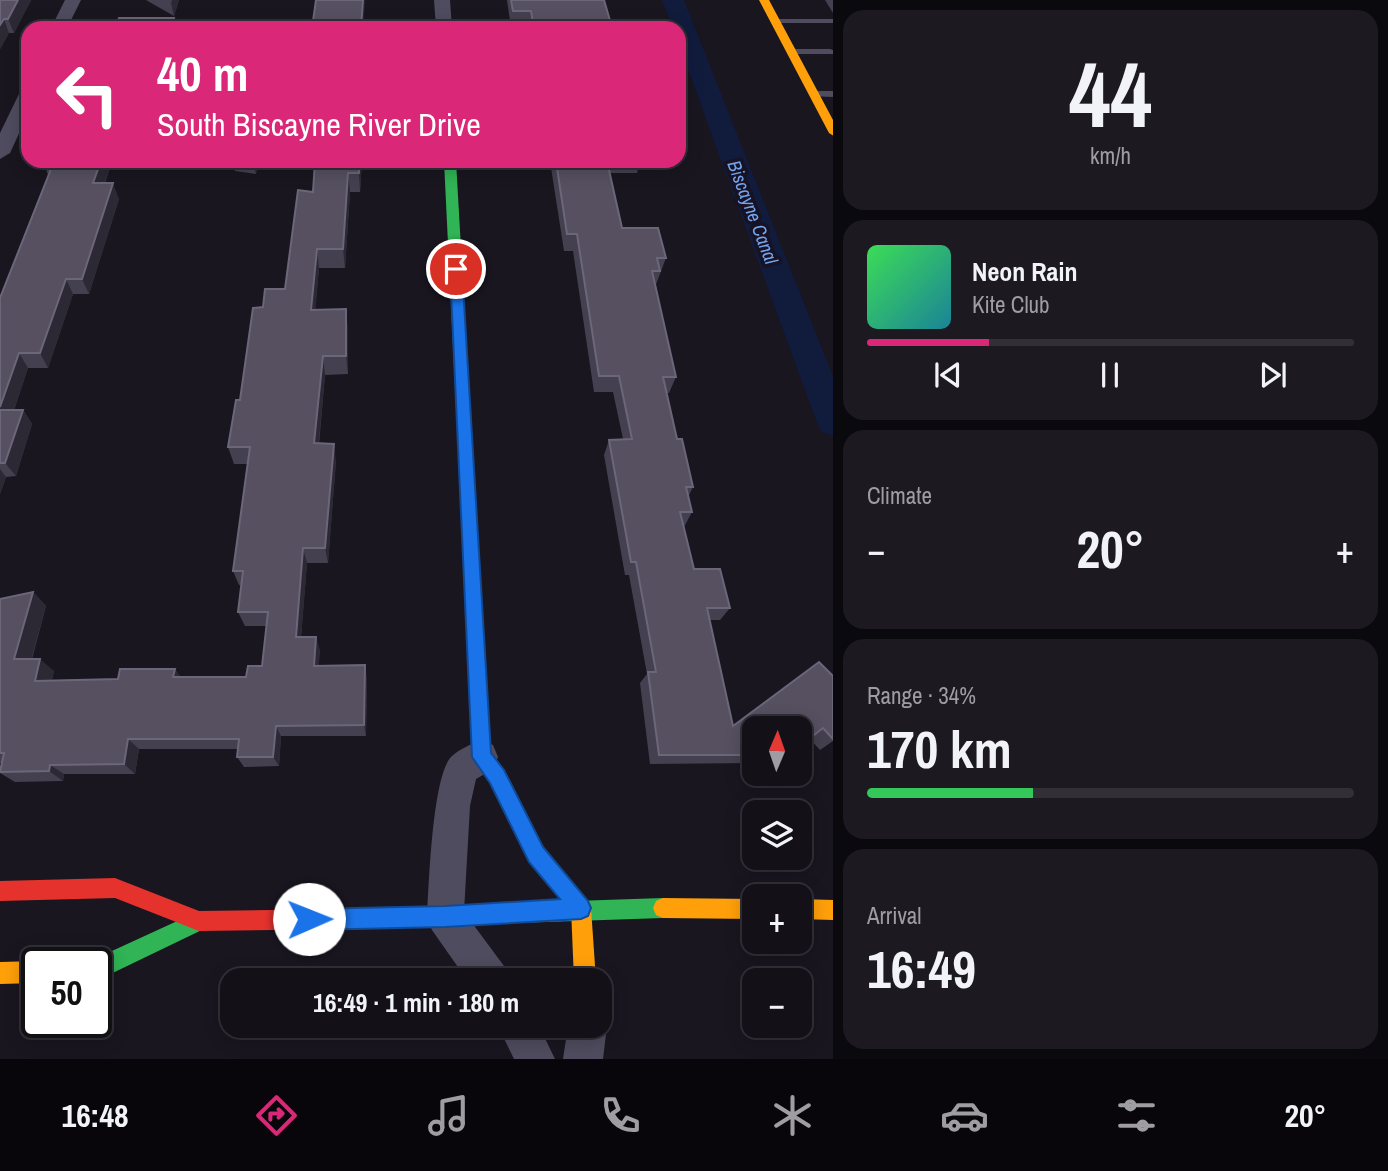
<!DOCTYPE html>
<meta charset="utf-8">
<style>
:root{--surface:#131018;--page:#1c1921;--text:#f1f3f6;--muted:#9d9da2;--line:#323037;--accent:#db2777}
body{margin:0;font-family:"Archivo Narrow",sans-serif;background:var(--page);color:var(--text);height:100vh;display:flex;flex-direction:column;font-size:26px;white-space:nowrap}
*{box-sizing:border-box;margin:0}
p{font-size:23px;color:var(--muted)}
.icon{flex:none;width:38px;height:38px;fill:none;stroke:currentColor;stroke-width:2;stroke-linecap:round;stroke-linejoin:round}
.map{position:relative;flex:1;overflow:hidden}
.side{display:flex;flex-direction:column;gap:10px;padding:10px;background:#0a090d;width:555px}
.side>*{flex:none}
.top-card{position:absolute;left:21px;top:21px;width:665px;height:147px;border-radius:21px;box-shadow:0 4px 18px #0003,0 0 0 2px var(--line);background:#db2777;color:#fff;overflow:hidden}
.needle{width:46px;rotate:2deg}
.buttons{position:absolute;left:742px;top:716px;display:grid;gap:14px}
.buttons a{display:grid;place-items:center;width:70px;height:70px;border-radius:14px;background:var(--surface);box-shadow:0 4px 18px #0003,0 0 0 2px var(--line);font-size:35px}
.speed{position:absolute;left:21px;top:947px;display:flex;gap:14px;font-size:35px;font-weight:700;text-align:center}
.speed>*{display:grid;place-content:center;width:91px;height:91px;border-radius:50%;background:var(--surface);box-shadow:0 4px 18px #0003,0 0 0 2px var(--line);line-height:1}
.speed .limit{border:4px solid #111;border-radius:10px;background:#fff;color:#111}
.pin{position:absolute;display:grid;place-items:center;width:60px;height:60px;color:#fff;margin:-30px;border:4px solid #fff;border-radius:50%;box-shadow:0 2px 7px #0007}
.me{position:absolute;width:77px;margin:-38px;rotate:89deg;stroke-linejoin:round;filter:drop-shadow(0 0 5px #0008)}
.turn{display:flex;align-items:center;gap:24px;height:147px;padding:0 21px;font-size:32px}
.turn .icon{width:91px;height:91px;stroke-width:2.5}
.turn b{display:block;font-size:49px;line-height:60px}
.big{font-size:52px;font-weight:800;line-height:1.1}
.side .card{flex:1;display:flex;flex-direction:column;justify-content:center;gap:10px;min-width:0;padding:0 24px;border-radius:21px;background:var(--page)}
.side .dial{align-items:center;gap:0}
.dial b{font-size:91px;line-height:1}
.song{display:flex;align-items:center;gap:21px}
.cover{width:84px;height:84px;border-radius:10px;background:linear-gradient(135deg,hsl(130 70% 55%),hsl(190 70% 35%))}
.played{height:7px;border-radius:4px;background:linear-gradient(90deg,var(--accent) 25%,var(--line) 25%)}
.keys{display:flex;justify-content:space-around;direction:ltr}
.heat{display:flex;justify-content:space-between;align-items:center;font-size:38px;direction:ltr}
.charge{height:10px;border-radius:5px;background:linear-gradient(90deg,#34c759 34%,var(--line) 0)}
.trip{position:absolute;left:220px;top:968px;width:392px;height:70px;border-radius:21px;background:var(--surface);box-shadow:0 4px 18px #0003,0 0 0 2px var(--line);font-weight:800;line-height:70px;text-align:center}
.dock{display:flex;height:112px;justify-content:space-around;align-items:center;background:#08060a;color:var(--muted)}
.dock .icon{width:49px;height:49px}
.dock .active{color:var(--accent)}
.dock b{font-size:32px;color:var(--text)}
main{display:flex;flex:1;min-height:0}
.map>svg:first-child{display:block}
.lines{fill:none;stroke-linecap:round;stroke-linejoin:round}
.canal{fill:#111b3c;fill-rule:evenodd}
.lane{fill:#4f4c5f;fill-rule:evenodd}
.street{fill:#4f4c5f;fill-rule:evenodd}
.fast{fill:#30b455;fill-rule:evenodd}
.slow{fill:#ff9f0a;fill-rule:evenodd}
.jam{fill:#e5322d;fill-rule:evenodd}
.wall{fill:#45404f}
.shaded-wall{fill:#2c2834}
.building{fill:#565061;stroke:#6b667a;stroke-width:2}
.route{fill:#1a73e8;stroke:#114b97;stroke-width:2}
.labels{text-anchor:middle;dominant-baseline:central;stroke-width:7;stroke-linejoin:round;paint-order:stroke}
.far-water-label{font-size:19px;font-style:italic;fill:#73a5ef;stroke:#171224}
</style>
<main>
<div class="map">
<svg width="834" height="1059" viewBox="0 0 834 1059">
<rect width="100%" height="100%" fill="#191620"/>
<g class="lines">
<path class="canal" d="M662,0H684L834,379V436L822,432L817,423L679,45V28H673Z"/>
<g class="lane">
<rect x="773" y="19" width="61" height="4"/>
<path d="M792,49H830L833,50L834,54H789L788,52Z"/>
<path d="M813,91H834V97L810,96V92Z"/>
</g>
<g class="street">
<path d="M65,0H81L67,28H51Z"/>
<path d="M434,0H450L452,28H436Z"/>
<path d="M28,89V114L10,153L0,159V133L19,94Z"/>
<path d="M481,740L493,745L498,757L493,769L476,779L470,806L464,912L504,966L509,980H467L432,930L427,917C429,887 432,774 452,756C460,749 471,744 481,740Z"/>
<path d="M600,1012L607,1026L603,1059H563L568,1026H600Z"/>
<path d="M498,1026H539L555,1059H514Z"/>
</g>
<g class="fast">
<path d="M444,161H456L482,614L480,619L474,622L468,619L466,614Z"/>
<path d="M663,898L670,901L673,908L670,915L663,918L343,929L336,926L333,919L336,912L343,909Z"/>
<path d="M199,911L206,914L209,921L206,928L96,981V962H88Z"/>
</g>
<g class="slow">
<path d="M759,0H769L834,122V136L829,133Z"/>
<path d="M581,898L588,901L591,908L596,980H574L571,908L574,901Z"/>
<path d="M663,898L754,899V919L663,918L656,915L653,908L656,901Z"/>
<path d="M800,899L834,900V920L800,919Z"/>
<path d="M37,961L40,962H37V983L0,984V962Z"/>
</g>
<g class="jam">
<path d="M474,606L480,609L482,614L490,753L504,769L543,847L588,901L591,908L588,915L581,918L574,915L529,861L490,783L472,757L466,614L468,609Z"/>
<path d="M115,878L199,911L343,909L350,912L353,919L350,926L343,929L199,931L115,898L0,901V881Z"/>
</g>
</g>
<g class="wall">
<path d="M0,0H31L14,33H9L0,49Z"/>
<path d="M146,0H179L174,16Z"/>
<path d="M507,0H604L611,24L610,28H511Z"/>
<path d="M825,0H833V13Z"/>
<path d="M49,161H112L105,183L119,199L89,294H73L48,368H28L14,410H23L32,424L16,476L6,477L0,494V298L48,175L46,169Z"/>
<path d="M258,161L256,174L235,171L233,164Z"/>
<path d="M362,161L360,192H350L345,268H319L315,310L348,328V374L325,375L319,444L336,461L328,563H307L301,637L320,650L318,666L367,678L366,736H281L279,766L244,767L237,757L238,749H139L135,774H64L63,781L15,782L0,773L1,763H0V599L33,592L46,606L32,659L54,671L52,680L118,679L175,669L180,677H246L262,666L266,626H245L238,612L242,585H239L233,571L247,464H234L228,447L263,307L285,289L313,192Z"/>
<path d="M550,161H640L637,173H610L622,228L666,258L655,287L676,377L669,393H666L677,439L693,487L688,497L692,512L684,527L694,569L730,608L720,620H709L733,726L833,676V741L820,750L810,739L754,728V763L650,764L640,683L647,674L629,575H625L604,455L609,440L623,439L613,392H594L573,251H564Z"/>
</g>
<g class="shaded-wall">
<path d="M18,0H31L14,33L8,19Z"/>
<path d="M172,0H179L174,16L171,3Z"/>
<path d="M363,0H365L363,28H361Z"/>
<path d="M174,18L176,28H171Z"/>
<path d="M4,19L9,33L0,49V25Z"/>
<path d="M101,161H112L99,199L93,183Z"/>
<path d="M255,161H258L256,174L254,166Z"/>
<path d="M359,161H362L360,192L359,173Z"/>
<path d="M348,173L350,192L345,268L343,249Z"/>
<path d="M113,183L119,199L89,294L82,279Z"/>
<path d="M317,249L319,268L314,329L311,310Z"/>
<path d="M66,279L73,294L48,368L40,353Z"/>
<path d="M346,309L348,328V374L346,356Z"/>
<path d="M19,353L28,368L9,424L0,411V407Z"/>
<path d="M323,356L325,375L317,461L314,443Z"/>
<path d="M23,410L32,424L16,476L5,463Z"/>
<path d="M334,444L336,461L328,563L325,548Z"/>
<path d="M0,469L6,477L0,494Z"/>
<path d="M303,548L307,563L300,650L296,637Z"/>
<path d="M33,592L46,606L28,671L14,659Z"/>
<path d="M316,637L320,650L318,678L314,666Z"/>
<path d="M40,659L54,671L49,693L35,681Z"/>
<path d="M365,665L367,678L366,736L364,725Z"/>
<path d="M175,669L183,681L173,677Z"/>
<path d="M276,726L281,736L279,766L273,757Z"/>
<path d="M128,739L139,749L135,774L124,764Z"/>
<path d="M50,765L64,774L63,781L49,771Z"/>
</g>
<g class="building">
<path d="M0,0H18L8,19H4L0,25Z"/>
<path d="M316,0H363L361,28H312Z"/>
<path d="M511,0H604L611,24H598L600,28H534L531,11H513Z"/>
<path d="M119,18H174L171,27H176L109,28L115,27Z"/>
<path d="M49,161H101L93,183H113L82,279H66L40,353H19L0,407V298L51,169H46Z"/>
<path d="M233,161H255L254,166L233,164Z"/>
<path d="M315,161H359V173H348L343,249H317L311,310L346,309V356H323L314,443L334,444L325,548H303L296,637H316L314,666L365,665L364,725L276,726L273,757H237L239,739H128L124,764L50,765L49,771L0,772L4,753H0V599L33,592L14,659H40L35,681L118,679L120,669H175L173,677H246L248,666H262L268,612H238L243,571H233L250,447H228L236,400H240L253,308L263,307L265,289H285L298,190L313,192Z"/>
<path d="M556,161H607L622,228H658L666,258H657L660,271H652L676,377H663L677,439H682L693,487H686L692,512H680L694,569H720L730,608H707L733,726L819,662L833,676V739L823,728L800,746V728H754V755H659L648,672H656L636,562H631L609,440L632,439L619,376H599L577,234H567Z"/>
<path d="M0,410H23L5,463H0Z"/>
</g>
<path class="route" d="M456,265L462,269L491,753L504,770L543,847L588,901L591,908L588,916L581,919L445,927L309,930L301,927L298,919L301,912L309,909L445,906L560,899L529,862L490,783L472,757L450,269Z"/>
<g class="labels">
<g class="far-water-label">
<text transform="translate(753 212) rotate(69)">Biscayne Canal</text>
</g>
</g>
</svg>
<div class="buttons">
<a><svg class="needle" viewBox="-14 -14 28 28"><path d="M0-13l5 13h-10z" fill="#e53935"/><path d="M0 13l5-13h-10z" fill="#9d9da2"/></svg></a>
<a><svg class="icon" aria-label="layers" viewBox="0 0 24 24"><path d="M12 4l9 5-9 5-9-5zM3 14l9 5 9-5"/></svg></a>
<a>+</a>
<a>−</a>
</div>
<div class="speed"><div class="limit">50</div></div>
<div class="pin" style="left:456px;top:269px;background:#d93025"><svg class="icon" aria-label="arrive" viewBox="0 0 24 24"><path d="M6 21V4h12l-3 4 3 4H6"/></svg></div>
<svg class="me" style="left:309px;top:919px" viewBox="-20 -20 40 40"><circle r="19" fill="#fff"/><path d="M0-13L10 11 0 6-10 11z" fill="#1a73e8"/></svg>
<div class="trip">16:49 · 1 min · 180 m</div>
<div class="top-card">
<div class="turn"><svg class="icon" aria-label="left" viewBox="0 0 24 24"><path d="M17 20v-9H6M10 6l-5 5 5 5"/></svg><div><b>40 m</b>South Biscayne River Drive</div></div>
</div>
</div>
<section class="side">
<div class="card dial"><b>44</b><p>km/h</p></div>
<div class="card">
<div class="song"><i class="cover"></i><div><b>Neon Rain</b><p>Kite Club</p></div></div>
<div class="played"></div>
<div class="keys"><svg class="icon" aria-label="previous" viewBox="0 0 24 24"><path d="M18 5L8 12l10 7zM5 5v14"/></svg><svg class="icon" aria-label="pause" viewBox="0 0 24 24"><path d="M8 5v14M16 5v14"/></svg><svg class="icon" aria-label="next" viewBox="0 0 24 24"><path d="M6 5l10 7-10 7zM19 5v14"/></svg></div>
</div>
<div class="card"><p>Climate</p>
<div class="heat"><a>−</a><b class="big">20°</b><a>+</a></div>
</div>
<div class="card"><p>Range · 34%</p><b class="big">170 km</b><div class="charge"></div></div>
<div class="card"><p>Arrival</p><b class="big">16:49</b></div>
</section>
</main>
<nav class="dock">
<b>16:48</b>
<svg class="icon active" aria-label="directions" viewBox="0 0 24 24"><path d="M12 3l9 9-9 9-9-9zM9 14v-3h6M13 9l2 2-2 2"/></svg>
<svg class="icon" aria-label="music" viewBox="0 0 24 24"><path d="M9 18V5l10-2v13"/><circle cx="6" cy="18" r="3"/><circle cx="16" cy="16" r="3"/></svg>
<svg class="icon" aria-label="phone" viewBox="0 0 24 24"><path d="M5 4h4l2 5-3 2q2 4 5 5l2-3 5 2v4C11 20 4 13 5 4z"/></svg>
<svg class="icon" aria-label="climate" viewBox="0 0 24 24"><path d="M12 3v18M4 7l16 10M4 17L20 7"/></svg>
<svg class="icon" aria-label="car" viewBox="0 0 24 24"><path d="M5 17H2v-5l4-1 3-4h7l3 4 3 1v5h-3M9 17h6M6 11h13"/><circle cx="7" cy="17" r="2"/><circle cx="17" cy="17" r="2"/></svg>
<svg class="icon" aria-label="filters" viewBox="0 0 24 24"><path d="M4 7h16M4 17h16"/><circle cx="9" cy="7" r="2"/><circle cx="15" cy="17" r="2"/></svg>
<b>20°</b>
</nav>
